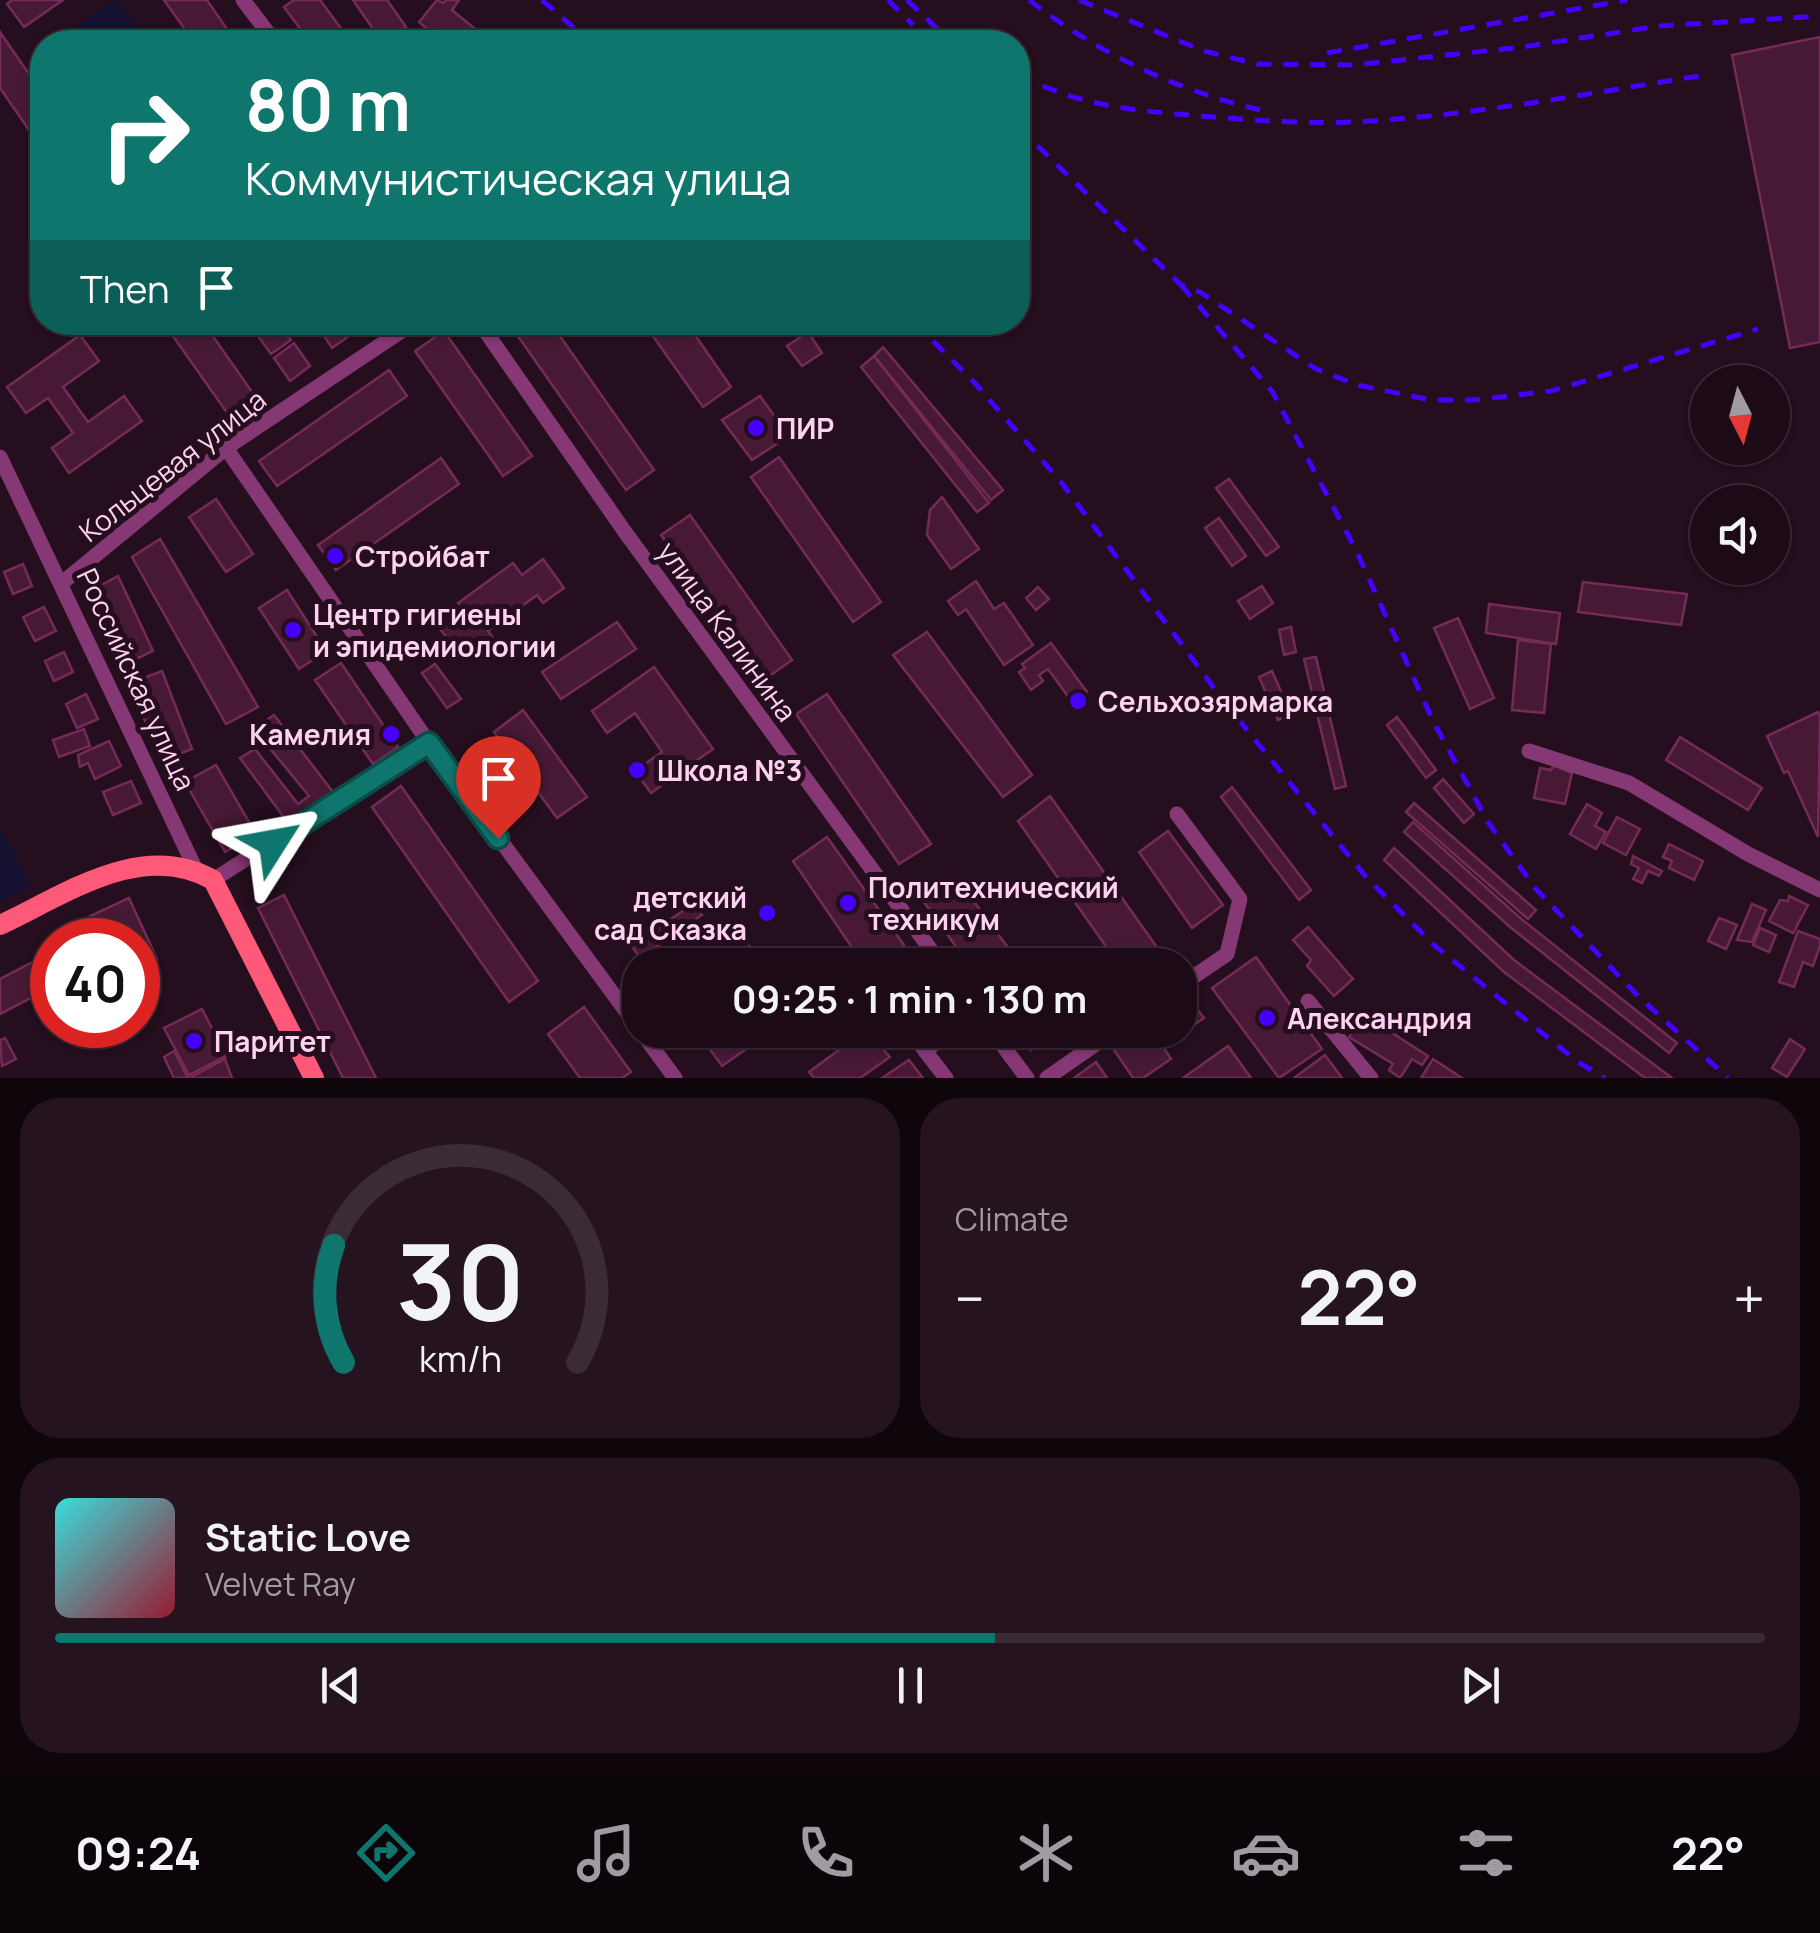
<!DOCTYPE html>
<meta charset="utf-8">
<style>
:root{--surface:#1c0a16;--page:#25131f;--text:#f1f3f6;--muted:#a09aa1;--line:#3a2b35;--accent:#0f766e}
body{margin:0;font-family:Manrope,sans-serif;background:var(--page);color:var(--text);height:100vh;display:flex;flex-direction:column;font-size:38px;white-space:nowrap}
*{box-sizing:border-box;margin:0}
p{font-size:32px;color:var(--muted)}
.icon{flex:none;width:55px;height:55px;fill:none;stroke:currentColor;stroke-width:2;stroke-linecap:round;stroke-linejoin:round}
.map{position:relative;height:1078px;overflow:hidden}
.sheet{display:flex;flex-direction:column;gap:20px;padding:20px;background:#0f060c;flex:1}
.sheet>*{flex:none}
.hud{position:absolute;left:30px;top:30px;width:1000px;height:305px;border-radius:40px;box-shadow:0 2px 8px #0004,0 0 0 2px var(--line);background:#0f766e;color:#fff;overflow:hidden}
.needle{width:65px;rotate:174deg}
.buttons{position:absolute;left:1690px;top:365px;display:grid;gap:20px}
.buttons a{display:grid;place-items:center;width:100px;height:100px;border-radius:50%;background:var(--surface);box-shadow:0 2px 8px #0004,0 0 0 2px var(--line);font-size:50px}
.speed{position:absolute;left:30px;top:918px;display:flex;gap:20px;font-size:50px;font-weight:700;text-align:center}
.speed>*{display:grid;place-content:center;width:130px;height:130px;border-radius:50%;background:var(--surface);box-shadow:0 2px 8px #0004,0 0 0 2px var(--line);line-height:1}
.speed .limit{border:15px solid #d22;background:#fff;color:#111}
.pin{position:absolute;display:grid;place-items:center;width:85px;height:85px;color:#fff;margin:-102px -42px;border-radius:50% 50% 50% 0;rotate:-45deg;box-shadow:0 0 10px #0007}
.pin .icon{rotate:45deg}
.me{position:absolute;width:110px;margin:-55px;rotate:56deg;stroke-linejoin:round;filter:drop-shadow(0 0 8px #0008)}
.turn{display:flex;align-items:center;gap:35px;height:210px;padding:0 50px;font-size:45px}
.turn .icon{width:130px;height:130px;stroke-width:2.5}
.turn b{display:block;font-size:70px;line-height:85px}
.then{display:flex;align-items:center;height:95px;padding:0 50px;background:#0003;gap:20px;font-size:38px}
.big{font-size:75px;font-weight:700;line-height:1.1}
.sheet .card{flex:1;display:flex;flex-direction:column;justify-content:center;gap:15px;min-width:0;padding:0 35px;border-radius:40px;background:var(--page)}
.sheet .dial{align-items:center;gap:0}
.dial svg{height:260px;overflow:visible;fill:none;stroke:var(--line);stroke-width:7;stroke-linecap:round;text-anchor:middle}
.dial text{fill:var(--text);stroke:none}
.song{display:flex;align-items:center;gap:30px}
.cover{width:120px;height:120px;border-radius:15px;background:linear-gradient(135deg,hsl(180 70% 55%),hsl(350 70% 35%))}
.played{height:10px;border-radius:5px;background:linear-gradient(90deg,var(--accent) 55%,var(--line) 55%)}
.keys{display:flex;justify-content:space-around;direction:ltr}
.heat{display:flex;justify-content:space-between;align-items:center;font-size:55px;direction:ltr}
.sheet .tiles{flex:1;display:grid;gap:20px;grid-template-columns:1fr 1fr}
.card:last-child{grid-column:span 2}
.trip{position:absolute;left:622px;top:948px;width:575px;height:100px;border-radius:40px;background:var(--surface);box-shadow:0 2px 8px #0004,0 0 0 2px var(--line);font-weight:700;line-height:100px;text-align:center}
.menu{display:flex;height:160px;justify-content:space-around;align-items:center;background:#0b0409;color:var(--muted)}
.menu .icon{width:70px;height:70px}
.menu .current{color:var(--accent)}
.menu b{font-size:45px;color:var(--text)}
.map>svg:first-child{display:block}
.green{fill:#151130}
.building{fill:#471935;stroke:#742b58;stroke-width:2.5}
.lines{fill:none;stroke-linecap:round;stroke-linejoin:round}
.minor{stroke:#863875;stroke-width:15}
.major{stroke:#ff5979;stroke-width:20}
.rail{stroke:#4700fd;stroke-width:5;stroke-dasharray:15 12;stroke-linecap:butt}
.route-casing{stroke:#0a4d48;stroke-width:25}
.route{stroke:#0f766e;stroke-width:18}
.poi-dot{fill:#4700fd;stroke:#250e1d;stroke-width:4}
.labels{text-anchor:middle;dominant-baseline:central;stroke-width:10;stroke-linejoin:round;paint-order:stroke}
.poi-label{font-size:28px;font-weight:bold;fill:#ffd2f2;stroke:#250e1d;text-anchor:start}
.street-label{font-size:28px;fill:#ffd2f2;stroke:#250e1d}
</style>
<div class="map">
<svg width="1820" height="1078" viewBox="0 0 1820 1078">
<rect width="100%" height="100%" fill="#250e1d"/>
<g class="green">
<path d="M115,0H118L148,42H89L77,26Z"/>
<path d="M0,825L31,886L0,902Z"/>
</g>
<g class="building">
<path d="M12,0H63L24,27L7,4Z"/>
<path d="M164,0H207L236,42H194Z"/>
<path d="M294,0H320L351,42H310L284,7Z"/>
<path d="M353,0H387L406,27L382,42Z"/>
<path d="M437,0L443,3L446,0H459L452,10L491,42H455L439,29L434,35L419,22Z"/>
<path d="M0,32L42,93V149L0,88Z"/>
<path d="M1820,37V342L1790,348L1732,55Z"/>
<path d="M163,322H203L257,399L230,417Z"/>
<path d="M248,322H278L291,340L271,354Z"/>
<path d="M315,322H369L332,348Z"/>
<path d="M508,322H550L654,470L626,490Z"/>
<path d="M643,322H686L731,387L703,407Z"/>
<path d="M444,331L532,456L503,476L415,351Z"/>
<path d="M808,332L822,353L802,366L787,346Z"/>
<path d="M80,335L99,361L63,387L88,422L124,396L142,421L69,473L52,448L73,433L48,398L26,413L7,387Z"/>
<path d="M294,343L310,366L290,381L274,358Z"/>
<path d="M883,347L1003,490L991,500L874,356Z"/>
<path d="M874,356L989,503L977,512L861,367Z"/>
<path d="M389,370L407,396L277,486L259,461Z"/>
<path d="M760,396L789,436L752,460L722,420Z"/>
<path d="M779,457L881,602L853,622L751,477Z"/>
<path d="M441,458L459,484L336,570L318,545Z"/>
<path d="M1229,479L1279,547L1266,556L1216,488Z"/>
<path d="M942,497L979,549L951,569L927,535L930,510Z"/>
<path d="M216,499L253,554L226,572L189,517Z"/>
<path d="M690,515L792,660L764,680L661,535Z"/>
<path d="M1219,518L1246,556L1232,566L1205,528Z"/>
<path d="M160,539L258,707L226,724L132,557Z"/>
<path d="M543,559L564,588L543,603L537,595L488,631L493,638L463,660L441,630L465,612L458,603L513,563L522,575Z"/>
<path d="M23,564L32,586L13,594L4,572Z"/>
<path d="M118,576L153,651L124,665L89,592Z"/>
<path d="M976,581L994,609L1004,603L1033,645L1004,665L966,609L958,615L948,601Z"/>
<path d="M1583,582L1687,594L1681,625L1578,612Z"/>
<path d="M1262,586L1273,603L1250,619L1238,601Z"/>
<path d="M1038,587L1049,599L1036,610L1026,598Z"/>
<path d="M287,590L326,651L299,669L259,608Z"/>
<path d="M1489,604L1560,613L1556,644L1486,633Z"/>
<path d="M44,607L56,631L35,641L23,617Z"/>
<path d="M1458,618L1494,698L1470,709L1434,628Z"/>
<path d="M617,622L636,649L561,699L542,672Z"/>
<path d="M1291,627L1296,652L1284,655L1279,630Z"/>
<path d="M927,632L1032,775L1003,797L893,655Z"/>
<path d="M1518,640L1551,644L1544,713L1512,710Z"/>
<path d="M1051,643L1087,692L1072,702L1048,669L1039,675L1043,681L1031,690L1019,672L1025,668L1022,664Z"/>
<path d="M64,652L73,672L54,681L45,661Z"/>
<path d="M1316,657L1346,786L1335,789L1304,659Z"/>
<path d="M341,663L398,747L373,764L315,680Z"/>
<path d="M435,664L461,699L447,708L422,673Z"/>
<path d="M654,667L713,749L651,793L635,771L662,752L635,713L607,733L592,711Z"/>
<path d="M162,671L192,749L161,761L130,683Z"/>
<path d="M1272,671L1291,714L1278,720L1259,677Z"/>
<path d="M86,694L98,719L77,728L66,704Z"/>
<path d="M827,694L931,844L899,864L796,714Z"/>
<path d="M523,710L587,797L557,818L494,732Z"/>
<path d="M1818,712L1820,717L1818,837L1788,771L1784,773L1767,736Z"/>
<path d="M274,715L336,796L291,827L240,758L255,749L298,804L309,796L254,729Z"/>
<path d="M1397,717L1436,770L1426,778L1387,725Z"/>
<path d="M84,729L90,746L59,757L53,740Z"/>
<path d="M1680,737L1762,788L1748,810L1666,760Z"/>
<path d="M109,741L121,766L95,779L88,763L80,767L78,755Z"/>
<path d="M216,765L256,834L225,852L185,782Z"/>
<path d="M1554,765L1572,773L1565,804L1534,798L1540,768L1551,770Z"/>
<path d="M1443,779L1474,814L1464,823L1434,788Z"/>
<path d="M131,781L141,803L113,815L103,792Z"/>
<path d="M401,786L538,981L509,1002L372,807Z"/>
<path d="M1232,787L1311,890L1299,900L1221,797Z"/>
<path d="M1050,796L1156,946L1129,965H1119L1018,821Z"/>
<path d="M1414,803L1536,910L1528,919L1406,812Z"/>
<path d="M1587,804L1602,813L1595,826L1606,832L1596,849L1570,834Z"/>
<path d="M1617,817L1640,829L1626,855L1603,843Z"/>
<path d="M1413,822L1519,917L1677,1043L1669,1053L1510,927L1404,832Z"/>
<path d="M1168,831L1223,905L1192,928L1139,852Z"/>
<path d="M827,837L904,945L873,965H864L793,861Z"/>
<path d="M1669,844L1703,861L1694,880L1669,868L1672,861L1663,857Z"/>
<path d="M1394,848L1514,960L1672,1078H1645L1504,972L1384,860Z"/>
<path d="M1633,856L1662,871L1659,876L1648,871L1642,883L1633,879L1639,868L1631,864Z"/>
<path d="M957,879L1021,965H969L924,902Z"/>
<path d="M284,895L376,1078H343L258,908Z"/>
<path d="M1789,896L1808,905L1793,933L1769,921L1780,900L1788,901Z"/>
<path d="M129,898L157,959L138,968V940H101L90,916Z"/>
<path d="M694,903L702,915L640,958L632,946Z"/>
<path d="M1752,904L1766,910L1752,942L1737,940Z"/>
<path d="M1719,918L1737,925L1726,949L1708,941Z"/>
<path d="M1308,927L1353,979L1334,996L1307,966L1311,960L1293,940Z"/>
<path d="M1760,928L1776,935L1769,952L1753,945Z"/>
<path d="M1798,931L1820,939V946L1813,966L1803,962L1794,987L1779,982Z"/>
<path d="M749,946L762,965H721Z"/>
<path d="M52,952V987L0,1014V979Z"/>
<path d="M1256,957L1322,1049L1279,1078L1212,988Z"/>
<path d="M1190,1000L1204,1018L1182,1033L1180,1007Z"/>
<path d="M584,1007L631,1072L622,1078H580L548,1034Z"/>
<path d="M202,1009L226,1056L189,1075L164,1028Z"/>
<path d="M1363,1014L1428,1056L1422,1065L1412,1059L1400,1078L1389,1070L1393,1064L1349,1037Z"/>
<path d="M720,1030H773L722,1066L704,1041Z"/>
<path d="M866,1030L890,1057L860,1078H814L809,1072Z"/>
<path d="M1016,1030H1059L1031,1050Z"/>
<path d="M1143,1030H1174L1177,1034L1162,1045L1171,1059L1143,1078H1133L1114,1050Z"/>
<path d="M5,1038L16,1059L2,1066L0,1040Z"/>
<path d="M1790,1039L1805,1049L1787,1077L1772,1068Z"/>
<path d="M1228,1046L1251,1078H1183Z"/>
<path d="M174,1051L188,1078H174L164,1057Z"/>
<path d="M1325,1055L1342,1078H1294Z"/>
<path d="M225,1059L232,1078H189Z"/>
<path d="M1433,1059L1462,1078H1421Z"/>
<path d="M909,1060L923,1078H882Z"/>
<path d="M1096,1062L1107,1078H1074Z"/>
</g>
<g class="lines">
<g class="minor">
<path d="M243,0L275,42"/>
<path d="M479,322L625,532L942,965"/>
<path d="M226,448L429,743L675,1078"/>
<path d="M0,457L196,870"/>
<path d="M62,583L226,448L415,322"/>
<path d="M1529,751L1629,783L1748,854L1820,890"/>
<path d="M1177,814L1240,899L1227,954L1180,986"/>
<path d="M213,880L429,743"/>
<path d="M1308,1001L1371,1078"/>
<path d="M909,1030L946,1078"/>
<path d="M991,1030L1027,1078"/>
<path d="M925,1051L952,1030"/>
<path d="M1047,1078L1116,1030"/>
</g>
<path class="major" d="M0,925C65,895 142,839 213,880L314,1078"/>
<g class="rail">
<path d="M542,0L590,42"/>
<path d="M888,0L913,25"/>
<path d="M907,0L951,42"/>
<path d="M1029,0C1098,53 1175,90 1260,110"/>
<path d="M1079,0L1204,51L1257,64L1354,65L1522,47L1659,26L1820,16"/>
<path d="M1327,53L1627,0"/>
<path d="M1018,75C1084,107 1129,110 1201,116C1251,120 1302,124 1353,122C1469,116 1585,94 1699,76"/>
<path d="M1018,127L1181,285L1200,292L1316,369L1357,385L1431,400H1474L1551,391L1758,329"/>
<path d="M1181,285L1272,391L1357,552L1433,721L1488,822L1535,888L1639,997L1728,1078"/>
<path d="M914,322L973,381L1061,482L1226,704L1366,877L1435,946L1578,1062L1605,1078"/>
</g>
</g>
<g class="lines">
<defs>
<path id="route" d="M273,843L429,743L498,838"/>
</defs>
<use href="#route" class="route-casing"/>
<use href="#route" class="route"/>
</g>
<g class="poi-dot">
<circle cx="756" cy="428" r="10"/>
<circle cx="335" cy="556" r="10"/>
<circle cx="293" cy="630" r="10"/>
<circle cx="1078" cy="701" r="10"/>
<circle cx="391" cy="734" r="10"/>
<circle cx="637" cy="770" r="10"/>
<circle cx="848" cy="903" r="10"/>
<circle cx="767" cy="913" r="10"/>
<circle cx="1267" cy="1018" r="10"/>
<circle cx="194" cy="1041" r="10"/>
</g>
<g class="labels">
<g class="poi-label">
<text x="776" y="428">ПИР</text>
<text x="355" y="556">Стройбат</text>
<text x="313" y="614">Центр гигиены<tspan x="313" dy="32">и эпидемиологии</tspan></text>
<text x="1098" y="701">Сельхозярмарка</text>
<text x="371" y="734" text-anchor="end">Камелия</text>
<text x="657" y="770">Школа №3</text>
<text x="868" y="887">Политехнический<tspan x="868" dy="32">техникум</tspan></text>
<text x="747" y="897" text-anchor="end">детский<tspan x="747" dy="32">сад Сказка</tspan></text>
<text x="1287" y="1018">Александрия</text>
<text x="214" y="1041">Паритет</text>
</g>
<g class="street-label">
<text transform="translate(172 465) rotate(-38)">Кольцевая улица</text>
<text transform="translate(728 631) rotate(54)">улица Калинина</text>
<text transform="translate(137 679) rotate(65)">Российская улица</text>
</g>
</g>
</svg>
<div class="buttons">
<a><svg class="needle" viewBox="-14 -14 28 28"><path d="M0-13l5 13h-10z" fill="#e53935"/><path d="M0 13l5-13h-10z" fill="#a09aa1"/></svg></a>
<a><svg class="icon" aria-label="sound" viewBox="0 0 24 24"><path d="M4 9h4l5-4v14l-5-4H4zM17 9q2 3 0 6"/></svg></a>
</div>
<div class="speed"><div class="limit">40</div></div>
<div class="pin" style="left:498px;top:838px;background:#d93025"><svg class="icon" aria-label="arrive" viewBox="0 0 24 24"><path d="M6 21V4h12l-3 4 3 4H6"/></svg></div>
<svg class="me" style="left:273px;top:843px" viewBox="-20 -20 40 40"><path d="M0-17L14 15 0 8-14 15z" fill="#0f766e" stroke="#fff" stroke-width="4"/></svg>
<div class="trip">09:25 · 1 min · 130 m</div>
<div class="hud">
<div class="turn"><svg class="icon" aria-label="right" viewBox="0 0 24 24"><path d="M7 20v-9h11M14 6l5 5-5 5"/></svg><div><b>80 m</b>Коммунистическая улица</div></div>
<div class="then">Then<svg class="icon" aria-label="arrive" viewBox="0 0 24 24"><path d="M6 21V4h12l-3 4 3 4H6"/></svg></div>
</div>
</div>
<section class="sheet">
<div class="tiles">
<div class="card dial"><svg viewBox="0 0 100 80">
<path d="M14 69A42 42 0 1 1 86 69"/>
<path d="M14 69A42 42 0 0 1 11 33" stroke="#0f766e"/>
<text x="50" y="56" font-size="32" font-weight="700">30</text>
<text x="50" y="72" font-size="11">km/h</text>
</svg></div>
<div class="card"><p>Climate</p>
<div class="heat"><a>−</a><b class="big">22°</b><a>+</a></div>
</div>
<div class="card">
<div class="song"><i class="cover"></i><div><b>Static Love</b><p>Velvet Ray</p></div></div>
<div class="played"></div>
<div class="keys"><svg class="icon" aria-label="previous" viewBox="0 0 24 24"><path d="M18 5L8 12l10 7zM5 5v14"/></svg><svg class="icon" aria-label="pause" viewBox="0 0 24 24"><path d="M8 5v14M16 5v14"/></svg><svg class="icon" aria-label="next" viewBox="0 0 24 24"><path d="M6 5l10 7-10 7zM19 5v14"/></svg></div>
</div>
</div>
</section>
<nav class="menu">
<b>09:24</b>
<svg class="icon current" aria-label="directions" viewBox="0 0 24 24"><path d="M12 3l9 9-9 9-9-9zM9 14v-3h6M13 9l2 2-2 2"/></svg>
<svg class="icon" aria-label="music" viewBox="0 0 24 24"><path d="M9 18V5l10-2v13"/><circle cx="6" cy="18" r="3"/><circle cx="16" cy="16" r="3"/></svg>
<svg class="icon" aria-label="phone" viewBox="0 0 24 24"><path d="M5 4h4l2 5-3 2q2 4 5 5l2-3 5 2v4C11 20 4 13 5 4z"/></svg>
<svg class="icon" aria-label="climate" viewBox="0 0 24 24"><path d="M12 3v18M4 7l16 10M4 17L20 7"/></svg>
<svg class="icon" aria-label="car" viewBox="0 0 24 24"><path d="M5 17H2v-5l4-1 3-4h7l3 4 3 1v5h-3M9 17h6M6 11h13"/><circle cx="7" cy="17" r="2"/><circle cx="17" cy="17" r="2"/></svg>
<svg class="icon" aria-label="filters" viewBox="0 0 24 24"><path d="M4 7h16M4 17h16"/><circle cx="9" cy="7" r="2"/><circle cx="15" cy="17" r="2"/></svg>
<b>22°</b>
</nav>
